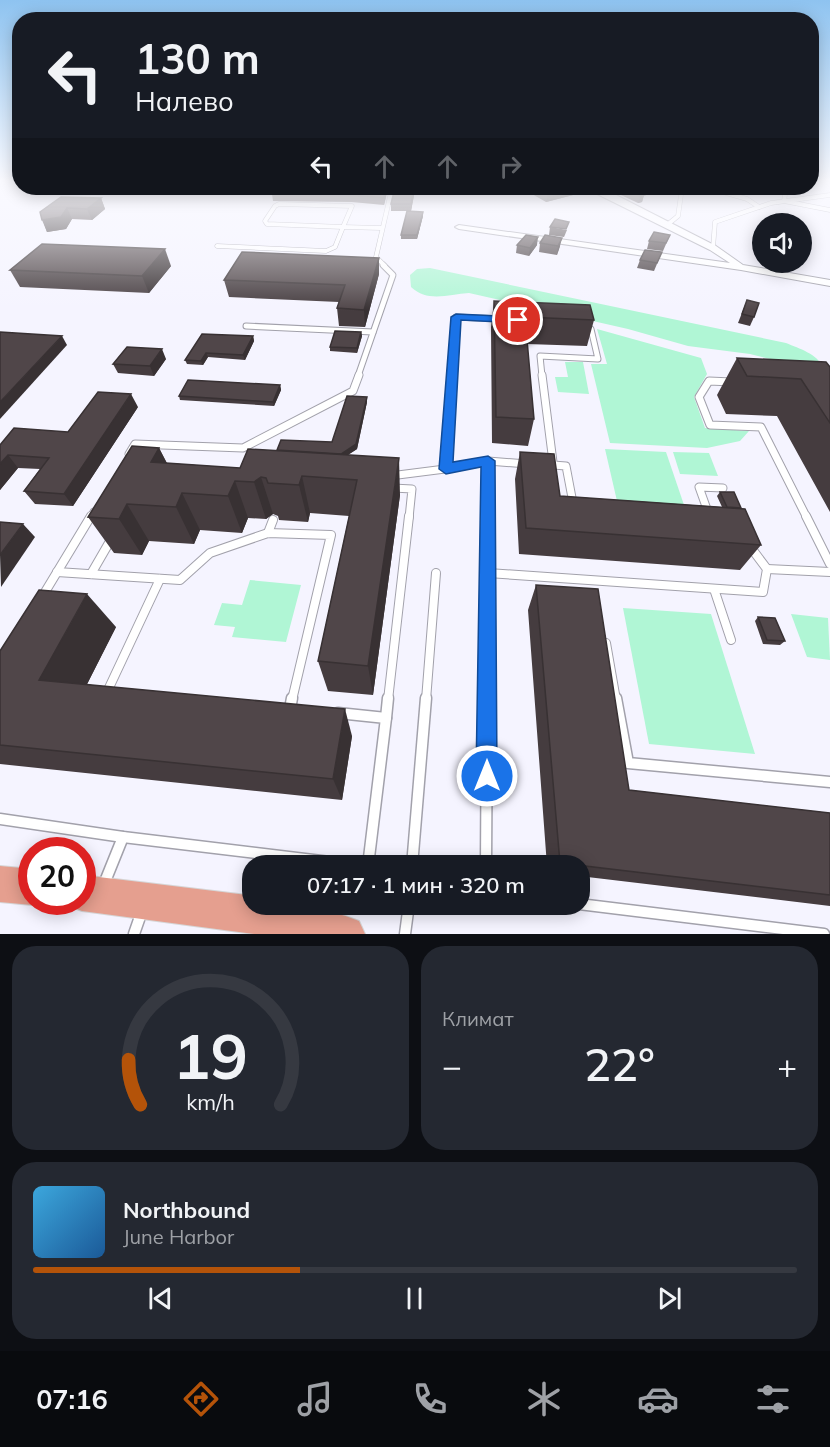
<!DOCTYPE html>
<html lang="ru">
<meta charset="utf-8">
<style>
:root{--surface:#171b24;--page:#242831;--text:#f1f3f6;--muted:#9ea1a6;--line:#363941;--accent:#b45309}
body{margin:0;font-family:Mulish,sans-serif;background:var(--page);color:var(--text);height:100vh;display:flex;flex-direction:column;font-size:22px;white-space:nowrap}
*{box-sizing:border-box;margin:0}
p{font-size:20px;color:var(--muted)}
.icon{flex:none;width:33px;height:33px;fill:none;stroke:currentColor;stroke-width:2;stroke-linecap:round;stroke-linejoin:round}
.map{position:relative;height:934px;overflow:hidden}
.side{display:flex;flex-direction:column;gap:12px;padding:12px;background:#0d0f14;flex:1}
.side>*{flex:none}
.guide{position:absolute;left:12px;top:12px;width:807px;height:183px;border-radius:24px;box-shadow:0 3px 15px #0003;background:#171b24;color:var(--text);overflow:hidden}
.buttons{position:absolute;left:752px;top:213px;display:grid;gap:12px}
.buttons a{display:grid;place-items:center;width:60px;height:60px;border-radius:50%;background:var(--surface);box-shadow:0 3px 15px #0003;font-size:30px}
.speed{position:absolute;left:18px;top:837px;display:flex;gap:12px;font-size:30px;font-weight:700;text-align:center}
.speed>*{display:grid;place-content:center;width:78px;height:78px;border-radius:50%;background:var(--surface);box-shadow:0 3px 15px #0003;line-height:1}
.speed .limit{border:9px solid #d22;background:#fff;color:#111}
.pin{position:absolute;display:grid;place-items:center;width:51px;height:51px;color:#fff;margin:-26px;border:3px solid #fff;border-radius:50%;box-shadow:0 2px 6px #0007}
.me{position:absolute;width:66px;margin:-33px;rotate:0deg;stroke-linejoin:round;filter:drop-shadow(0 0 4px #0008)}
.turn{display:flex;align-items:center;gap:21px;height:126px;padding:0 24px;font-size:27px}
.turn .icon{width:78px;height:78px;stroke-width:2.5}
.turn b{display:block;font-size:42px;line-height:51px}
.lanes{display:flex;align-items:center;height:57px;padding:0 24px;background:#0003;justify-content:center;gap:30px;direction:ltr}
.lanes .off{opacity:.35}
.big{font-size:45px;font-weight:600;line-height:1.1}
.side .widget{flex:1;display:flex;flex-direction:column;justify-content:center;gap:9px;min-width:0;padding:0 21px;border-radius:24px;background:var(--page)}
.side .dial{align-items:center;gap:0}
.dial svg{height:156px;overflow:visible;fill:none;stroke:var(--line);stroke-width:7;stroke-linecap:round;text-anchor:middle}
.dial text{fill:var(--text);stroke:none}
.song{display:flex;align-items:center;gap:18px}
.cover{width:72px;height:72px;border-radius:9px;background:linear-gradient(135deg,hsl(200 70% 55%),hsl(210 70% 35%))}
.played{height:6px;border-radius:3px;background:linear-gradient(90deg,var(--accent) 35%,var(--line) 35%)}
.keys{display:flex;justify-content:space-around;direction:ltr}
.heat{display:flex;justify-content:space-between;align-items:center;font-size:33px;direction:ltr}
.side .tiles{flex:1;display:grid;gap:12px;grid-template-columns:1fr 1fr}
.widget:last-child{grid-column:span 2}
.trip{position:absolute;left:242px;top:855px;width:348px;height:60px;border-radius:24px;background:var(--surface);box-shadow:0 3px 15px #0003;font-weight:600;line-height:60px;text-align:center}
.tab-bar{display:flex;height:96px;justify-content:space-around;align-items:center;background:#090b0e;color:var(--muted)}
.tab-bar .icon{width:42px;height:42px}
.tab-bar .active{color:var(--accent)}
.tab-bar b{font-size:27px;color:var(--text)}
.map>svg:first-child{display:block}
.green{fill:#b0f6d5}
.lines{fill:none;stroke-linecap:round;stroke-linejoin:round}
.service-far4-casing{stroke:#a2a1ab;stroke-width:5}
.service-far3-casing{stroke:#a2a1ab;stroke-width:7}
.service-far2-casing{stroke:#a2a1ab;stroke-width:9}
.service-far1-casing{stroke:#a2a1ab;stroke-width:10}
.service-casing{stroke:#a2a1ab;stroke-width:13}
.minor-casing{stroke:#a2a1ab;stroke-width:2}
.primary-casing{stroke:#d6d6d7;stroke-width:2}
.service-far4{stroke:#fff;stroke-width:4}
.service-far3{stroke:#fff;stroke-width:5}
.service-far2{stroke:#fff;stroke-width:7}
.service-far1{stroke:#fff;stroke-width:8}
.service{stroke:#fff;stroke-width:10}
.minor{fill:#fff;fill-rule:evenodd}
.primary{fill:#e59f8f;fill-rule:evenodd}
.wall{fill:#453c3f}
.shaded-wall{fill:#383133}
.building{fill:#504649;stroke:#383133;stroke-width:1.5}
.route{fill:#1a73e8;stroke:#114b97;stroke-width:1.5}
</style>
<div class="map">
<svg width="830" height="934" viewBox="0 0 830 934">
<rect width="100%" height="100%" fill="#f5f4ff"/>
<g class="green">
<path d="M430,268L786,343C800,349 816,353 824,368L786,363L750,354L688,346L628,329L469,293C449,294 428,303 411,287L410,275L417,269Z"/>
<path d="M597,329L701,358L707,374L694,397L705,428L749,431L740,441L707,448L610,443L591,364H607Z"/>
<path d="M565,362H583L589,394L558,392L555,377H568Z"/>
<path d="M605,449L666,452L684,505L617,501Z"/>
<path d="M673,452L709,453L718,476L680,474Z"/>
<path d="M250,580L301,585L286,642L232,637L235,627L214,625L222,603L242,605Z"/>
<path d="M623,608L711,614L755,754L649,744Z"/>
<path d="M791,614L828,618L830,660L807,657Z"/>
</g>
<g class="lines">
<defs>
<g id="service-far4">
<path d="M709,188L747,199L759,207"/>
<path d="M786,188L784,201L830,210"/>
<path d="M609,195L615,188"/>
<path d="M279,204L352,206L343,227L267,224L265,221L275,206Z"/>
<path d="M667,225L678,216L682,188"/>
<path d="M343,227L381,228"/>
<path d="M217,246L326,251L335,247L343,227"/>
<path d="M713,248L715,222L771,203L830,195"/>
<path d="M385,266L376,257L392,188"/>
</g>
<g id="service-far3">
<path d="M246,326L373,332"/>
<path d="M358,376L393,275L383,265"/>
<path d="M452,376L456,317L501,319"/>
<path d="M542,376L540,356L598,359L591,329L583,325"/>
</g>
<g id="service-far2">
<path d="M542,375L553,462"/>
<path d="M732,382L709,381L699,397L710,425L761,427L807,518"/>
<path d="M129,454L135,444L243,448L353,391L359,375"/>
<path d="M488,461V518"/>
<path d="M553,465L566,466L573,503"/>
<path d="M445,469L488,461L527,464"/>
<path d="M390,476L445,469L452,375"/>
<path d="M393,488L412,489L409,518"/>
<path d="M708,512L699,487L723,488"/>
<path d="M91,518L94,512"/>
</g>
<g id="service-far1">
<path d="M488,516V573"/>
<path d="M806,516L830,564"/>
<path d="M268,533L273,520"/>
<path d="M767,569L830,572"/>
<path d="M57,572L180,580L210,553L268,533L331,535L292,700"/>
<path d="M91,574L113,536"/>
<path d="M714,589L731,640"/>
<path d="M42,597L91,516"/>
<path d="M606,643L616,700"/>
<path d="M110,692H107L160,579"/>
<path d="M388,700L409,516"/>
<path d="M426,700L436,573"/>
<path d="M487,700L488,573L763,592L767,569L749,545"/>
</g>
<g id="service">
<path d="M616,698L628,763L830,782"/>
<path d="M288,709H290L292,698"/>
<path d="M338,713L386,718L368,866"/>
<path d="M386,718L388,698"/>
<path d="M0,819L123,837L363,866"/>
<path d="M412,866L426,698"/>
<path d="M486,866L487,698"/>
<path d="M104,884L123,837"/>
<path d="M579,904L824,934"/>
<path d="M134,934L142,911"/>
<path d="M405,934L409,904"/>
</g>
<path id="minor" d="M585,188H594L612,193L716,246L743,265L830,280V286L741,270L459,229L455,227L459,225L730,263L710,250Z"/>
<g id="primary">
<path d="M0,866L32,869V902H41L32,905L0,902Z"/>
<path d="M82,875L247,895L252,896V904C288,904 325,907 359,921L365,934H254L82,911L69,906L67,902H82Z"/>
</g>
</defs>
<use href="#service-far4" class="service-far4-casing"/>
<use href="#service-far3" class="service-far3-casing"/>
<use href="#service-far2" class="service-far2-casing"/>
<use href="#service-far1" class="service-far1-casing"/>
<use href="#service" class="service-casing"/>
<use href="#minor" class="minor-casing"/>
<use href="#primary" class="primary-casing"/>
<use href="#service-far4" class="service-far4"/>
<use href="#service-far3" class="service-far3"/>
<use href="#service-far2" class="service-far2"/>
<use href="#service-far1" class="service-far1"/>
<use href="#service" class="service"/>
<use href="#minor" class="minor"/>
<use href="#primary" class="primary"/>
</g>
<g class="wall">
<path d="M256,188H388L384,205L352,202L273,201L272,194L277,190L257,189Z"/>
<path d="M395,188H430V191L415,190L411,211H391V204Z"/>
<path d="M525,188H578L577,194L546,202L525,190Z"/>
<path d="M623,188L644,195L642,202L638,203L621,195Z"/>
<path d="M101,198L105,209L92,220L72,219L66,229L47,232L40,212Z"/>
<path d="M423,212V216L417,239H401V235Z"/>
<path d="M550,227L567,230L564,237L549,235Z"/>
<path d="M670,235L663,251L647,249L649,241Z"/>
<path d="M540,243L560,246L557,255L539,252Z"/>
<path d="M517,245H537L529,256L516,253Z"/>
<path d="M662,252L654,271L637,268L640,260Z"/>
<path d="M171,266L149,293L20,287L10,270Z"/>
<path d="M379,274L365,327L339,326L337,308L339,302L229,297L224,280Z"/>
<path d="M747,300L754,317L750,326L738,323Z"/>
<path d="M494,301L594,320L587,346L527,344L534,419L528,446L492,443L491,327Z"/>
<path d="M361,332L362,336L357,353L330,351V347Z"/>
<path d="M253,336L254,341L245,360L208,357L203,365L187,364L185,360Z"/>
<path d="M737,358L830,367V512L777,416L726,414L717,395Z"/>
<path d="M166,359L154,376L118,373L113,364Z"/>
<path d="M280,385L281,390L274,406L180,400L179,396Z"/>
<path d="M367,402L357,449L348,455L400,495L373,695L328,691L318,661L349,516L310,513L308,522L279,520L278,516L273,514L266,519L248,518L242,533L200,530L194,544L149,541L142,555L114,553L88,517L159,448L167,463L240,468L277,450L332,442Z"/>
<path d="M138,407L73,506L35,504L24,491L40,469L18,468L0,490V445L68,432Z"/>
<path d="M520,452L560,496L722,507L717,496L720,492L741,508L761,545L740,570L519,554L515,479Z"/>
<path d="M536,585L629,790L830,813V906L579,876V866H547L528,610Z"/>
<path d="M758,617L785,641L780,645L763,644L755,621Z"/>
<path d="M116,627L87,684L352,736L342,800L0,764V651Z"/>
</g>
<g class="shaded-wall">
<path d="M386,188H388L384,205V198Z"/>
<path d="M414,188L415,190L411,211V204Z"/>
<path d="M574,188H578L577,194L546,202L548,194Z"/>
<path d="M644,195L642,202L638,203L640,196Z"/>
<path d="M101,198L105,209L92,220L87,209Z"/>
<path d="M67,208L72,219L66,229L47,232L42,220Z"/>
<path d="M423,212V216L417,239V235Z"/>
<path d="M538,237L537,245L529,256L530,248Z"/>
<path d="M562,238L560,246L557,255L558,246Z"/>
<path d="M165,249L171,266L149,293L142,276Z"/>
<path d="M379,258V274L365,327L364,310Z"/>
<path d="M361,332L362,336L357,353V348Z"/>
<path d="M62,336L67,345L0,419V402Z"/>
<path d="M253,336L254,341L245,360L243,355Z"/>
<path d="M162,349L166,359L154,376L150,366Z"/>
<path d="M206,353L208,357L203,365L201,361Z"/>
<path d="M280,385L281,390L274,406L273,402Z"/>
<path d="M131,394L138,407L73,506L64,494Z"/>
<path d="M367,397V402L357,449L335,463Z"/>
<path d="M159,448L178,486L151,462Z"/>
<path d="M8,455L18,468L0,490V464Z"/>
<path d="M399,458L400,495L373,695L368,666Z"/>
<path d="M302,476L310,513L308,522L299,485Z"/>
<path d="M261,477L273,514L266,519L254,482Z"/>
<path d="M235,481L248,518L242,533L228,496Z"/>
<path d="M182,493L200,530L194,544L176,507Z"/>
<path d="M127,504L149,541L142,555L119,519Z"/>
<path d="M23,524L35,537L1,587L0,555Z"/>
<path d="M87,594L116,627L75,708L39,680Z"/>
<path d="M345,709L352,736L342,800L333,779Z"/>
</g>
<g class="building">
<path d="M279,188H386L384,198L352,195L272,194Z"/>
<path d="M395,188H414L411,204H391Z"/>
<path d="M535,188H574L548,194Z"/>
<path d="M623,188H630L644,195L640,196Z"/>
<path d="M61,197L101,198L87,209L67,208L61,217L42,220L40,212Z"/>
<path d="M407,211L423,212L417,235H401Z"/>
<path d="M555,219L569,222L566,229L550,227Z"/>
<path d="M654,232L670,235L666,243L649,241Z"/>
<path d="M526,235L538,237L530,248L517,245Z"/>
<path d="M545,235L562,238L558,246L540,243Z"/>
<path d="M42,244L165,249L142,276L10,270Z"/>
<path d="M645,250L662,252L657,263L640,260Z"/>
<path d="M242,252L379,258L364,310L337,308L345,285L224,280Z"/>
<path d="M747,300L759,303L754,317L742,314Z"/>
<path d="M494,301L590,305L594,320L525,317L534,419L496,417Z"/>
<path d="M335,331L361,332L357,348L330,347Z"/>
<path d="M0,332L62,336L0,402Z"/>
<path d="M202,334L253,336L243,355L206,353L201,361L185,360Z"/>
<path d="M127,347L162,349L150,366L113,364Z"/>
<path d="M737,358L826,362L830,367V423L801,379L747,376Z"/>
<path d="M188,380L280,385L273,402L179,396Z"/>
<path d="M98,392L131,394L64,494L24,491L49,458L8,455L0,464V445L14,428L68,432Z"/>
<path d="M347,396L367,397L356,444L341,454L277,450L281,440L332,442Z"/>
<path d="M132,446L159,448L151,462L240,468L248,449L399,458L368,666L318,661L357,480L302,476L299,485L268,483L266,478L261,477L254,482L235,481L228,496L182,493L176,507L127,504L119,519L88,517Z"/>
<path d="M520,452L554,454L560,496L745,509L761,545L526,528Z"/>
<path d="M720,492H734L741,508L727,507Z"/>
<path d="M0,522L23,524L0,555Z"/>
<path d="M536,585L598,589L629,790L830,813V895L560,863Z"/>
<path d="M39,590L87,594L39,680L345,709L333,779L0,745V651Z"/>
<path d="M758,617L775,618L785,641L767,640Z"/>
</g>
<linearGradient id="sky" x2="0" y2="1"><stop stop-color="#8ec3f0"/><stop offset="0.58" stop-color="#fafaff"/><stop offset="1" stop-color="#fafaff" stop-opacity="0"/></linearGradient>
<rect width="830" height="311" fill="url(#sky)"/>
<path class="route" d="M456,314L518,317L523,320L518,323L461,320L453,462L488,456L495,461L497,776L494,783L487,786L479,783L476,776L481,467L446,474L439,469L451,317Z"/>
</svg>
<div class="buttons">
<a><svg class="icon" aria-label="sound" viewBox="0 0 24 24"><path d="M4 9h4l5-4v14l-5-4H4zM17 9q2 3 0 6"/></svg></a>
</div>
<div class="speed"><div class="limit">20</div></div>
<div class="pin" style="left:518px;top:320px;background:#d93025"><svg class="icon" aria-label="arrive" viewBox="0 0 24 24"><path d="M6 21V4h12l-3 4 3 4H6"/></svg></div>
<svg class="me" style="left:487px;top:776px" viewBox="-20 -20 40 40"><circle r="17" fill="#1a73e8" stroke="#fff" stroke-width="3"/><path d="M0-11L8 9 0 5-8 9z" fill="#fff"/></svg>
<div class="trip">07:17 · 1 мин · 320 m</div>
<div class="guide">
<div class="turn"><svg class="icon" aria-label="left" viewBox="0 0 24 24"><path d="M17 20v-9H6M10 6l-5 5 5 5"/></svg><div><b>130 m</b>Налево</div></div>
<div class="lanes"><svg class="icon" aria-label="left" viewBox="0 0 24 24"><path d="M17 20v-9H6M10 6l-5 5 5 5"/></svg><svg class="icon off" aria-label="ahead" viewBox="0 0 24 24"><path d="M12 20V5M6 11l6-6 6 6"/></svg><svg class="icon off" aria-label="ahead" viewBox="0 0 24 24"><path d="M12 20V5M6 11l6-6 6 6"/></svg><svg class="icon off" aria-label="right" viewBox="0 0 24 24"><path d="M7 20v-9h11M14 6l5 5-5 5"/></svg></div>
</div>
</div>
<section class="side">
<div class="tiles">
<div class="widget dial"><svg viewBox="0 0 100 80">
<path d="M14 69A42 42 0 1 1 86 69"/>
<path d="M14 69A42 42 0 0 1 8 46" stroke="#b45309"/>
<text x="50" y="56" font-size="32" font-weight="700">19</text>
<text x="50" y="72" font-size="11">km/h</text>
</svg></div>
<div class="widget"><p>Климат</p>
<div class="heat"><a>−</a><b class="big">22°</b><a>+</a></div>
</div>
<div class="widget">
<div class="song"><i class="cover"></i><div><b>Northbound</b><p>June Harbor</p></div></div>
<div class="played"></div>
<div class="keys"><svg class="icon" aria-label="previous" viewBox="0 0 24 24"><path d="M18 5L8 12l10 7zM5 5v14"/></svg><svg class="icon" aria-label="pause" viewBox="0 0 24 24"><path d="M8 5v14M16 5v14"/></svg><svg class="icon" aria-label="next" viewBox="0 0 24 24"><path d="M6 5l10 7-10 7zM19 5v14"/></svg></div>
</div>
</div>
</section>
<nav class="tab-bar">
<b>07:16</b>
<svg class="icon active" aria-label="directions" viewBox="0 0 24 24"><path d="M12 3l9 9-9 9-9-9zM9 14v-3h6M13 9l2 2-2 2"/></svg>
<svg class="icon" aria-label="music" viewBox="0 0 24 24"><path d="M9 18V5l10-2v13"/><circle cx="6" cy="18" r="3"/><circle cx="16" cy="16" r="3"/></svg>
<svg class="icon" aria-label="phone" viewBox="0 0 24 24"><path d="M5 4h4l2 5-3 2q2 4 5 5l2-3 5 2v4C11 20 4 13 5 4z"/></svg>
<svg class="icon" aria-label="climate" viewBox="0 0 24 24"><path d="M12 3v18M4 7l16 10M4 17L20 7"/></svg>
<svg class="icon" aria-label="car" viewBox="0 0 24 24"><path d="M5 17H2v-5l4-1 3-4h7l3 4 3 1v5h-3M9 17h6M6 11h13"/><circle cx="7" cy="17" r="2"/><circle cx="17" cy="17" r="2"/></svg>
<svg class="icon" aria-label="filters" viewBox="0 0 24 24"><path d="M4 7h16M4 17h16"/><circle cx="9" cy="7" r="2"/><circle cx="15" cy="17" r="2"/></svg>
</nav>
